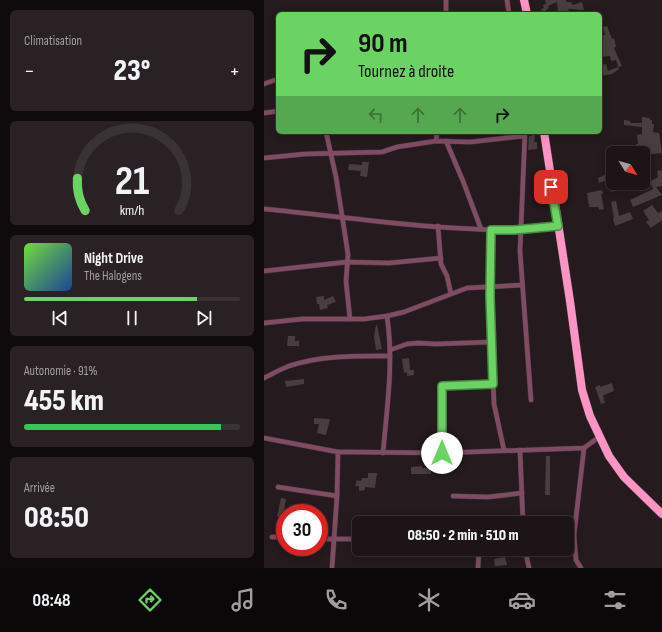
<!DOCTYPE html>
<html lang="fr">
<meta charset="utf-8">
<style>
:root{--surface:#1c1416;--page:#292123;--text:#f1f3f6;--muted:#a09ea1;--line:#3a3335;--accent:#6bd363}
body{margin:0;font-family:"Sofia Sans Condensed",sans-serif;background:var(--page);color:var(--text);height:100vh;display:flex;flex-direction:column;font-size:15px;white-space:nowrap}
*{box-sizing:border-box;margin:0}
p{font-size:13px;color:var(--muted)}
.icon{flex:none;width:22px;height:22px;fill:none;stroke:currentColor;stroke-width:2;stroke-linecap:round;stroke-linejoin:round}
.map{position:relative;flex:1;overflow:hidden}
.sheet{display:flex;flex-direction:column;gap:10px;padding:10px;background:#0f0b0c;width:264px}
.sheet>*{flex:none}
.guide{position:absolute;left:12px;top:12px;width:326px;height:122px;border-radius:6px;box-shadow:0 2px 10px #0003,0 0 0 1px var(--line);background:#6bd363;color:#111;overflow:hidden}
.needle{width:26px;rotate:127deg}
.tools{position:absolute;left:342px;top:146px;display:grid;gap:8px}
.tools a{display:grid;place-items:center;width:44px;height:44px;border-radius:6px;background:var(--surface);box-shadow:0 2px 10px #0003,0 0 0 1px var(--line);font-size:20px}
.speed{position:absolute;left:12px;top:504px;display:flex;gap:8px;font-size:20px;font-weight:700;text-align:center}
.speed>*{display:grid;place-content:center;width:52px;height:52px;border-radius:50%;background:var(--surface);box-shadow:0 2px 10px #0003,0 0 0 1px var(--line);line-height:1}
.speed .limit{border:6px solid #d22;background:#fff;color:#111}
.pin{position:absolute;display:grid;place-items:center;width:34px;height:34px;color:#fff;margin:-17px;border-radius:8px;box-shadow:0 2px 6px #0006}
.me{position:absolute;width:44px;margin:-22px;rotate:0deg;stroke-linejoin:round;filter:drop-shadow(0 0 3px #0008)}
.turn{display:flex;align-items:center;gap:14px;height:84px;padding:0 16px;font-size:18px}
.turn .icon{width:52px;height:52px;stroke-width:2.5}
.turn b{display:block;font-size:28px;line-height:34px}
.lanes{display:flex;align-items:center;height:38px;padding:0 16px;background:#0003;justify-content:center;gap:20px;direction:ltr}
.lanes .off{opacity:.35}
.big{font-size:30px;font-weight:800;line-height:1.1}
.sheet .widget{flex:1;display:flex;flex-direction:column;justify-content:center;gap:6px;min-width:0;padding:0 14px;border-radius:6px;background:var(--page)}
.sheet .dial{align-items:center;gap:0}
.dial svg{height:104px;overflow:visible;fill:none;stroke:var(--line);stroke-width:7;stroke-linecap:round;text-anchor:middle}
.dial text{fill:var(--text);stroke:none}
.song{display:flex;align-items:center;gap:12px}
.cover{width:48px;height:48px;border-radius:6px;background:linear-gradient(135deg,hsl(100 70% 55%),hsl(220 70% 35%))}
.played{height:4px;border-radius:2px;background:linear-gradient(90deg,var(--accent) 80%,var(--line) 80%)}
.keys{display:flex;justify-content:space-around;direction:ltr}
.heat{display:flex;justify-content:space-between;align-items:center;font-size:22px;direction:ltr}
.charge{height:6px;border-radius:3px;background:linear-gradient(90deg,#34c759 91%,var(--line) 0)}
.trip{position:absolute;left:88px;top:516px;width:222px;height:40px;border-radius:6px;background:var(--surface);box-shadow:0 2px 10px #0003,0 0 0 1px var(--line);font-weight:800;line-height:40px;text-align:center}
.tab-bar{display:flex;height:64px;justify-content:space-around;align-items:center;background:#0b0809;color:var(--muted)}
.tab-bar .icon{width:28px;height:28px}
.tab-bar .current{color:var(--accent)}
.tab-bar b{font-size:18px;color:var(--text)}
main{display:flex;flex:1;min-height:0}
.map>svg:first-child{display:block}
.building{fill:#4a3d42}
.lines{fill:none;stroke-linecap:round;stroke-linejoin:round}
.street-casing{stroke:#41363a;stroke-width:5.5}
.highway-casing{stroke:#41363a;stroke-width:9}
.street{stroke:#804c63;stroke-width:4.5}
.highway{stroke:#fe94c4;stroke-width:8}
.route-casing{stroke:#468940;stroke-width:10}
.route{stroke:#6bd363;stroke-width:7}
</style>
<main>
<section class="sheet">
<div class="widget"><p>Climatisation</p>
<div class="heat"><a>−</a><b class="big">23°</b><a>+</a></div>
</div>
<div class="widget dial"><svg viewBox="0 0 100 80">
<path d="M14 69A42 42 0 1 1 86 69"/>
<path d="M14 69A42 42 0 0 1 8 44" stroke="#6bd363"/>
<text x="50" y="56" font-size="32" font-weight="700">21</text>
<text x="50" y="72" font-size="11">km/h</text>
</svg></div>
<div class="widget">
<div class="song"><i class="cover"></i><div><b>Night Drive</b><p>The Halogens</p></div></div>
<div class="played"></div>
<div class="keys"><svg class="icon" aria-label="previous" viewBox="0 0 24 24"><path d="M18 5L8 12l10 7zM5 5v14"/></svg><svg class="icon" aria-label="pause" viewBox="0 0 24 24"><path d="M8 5v14M16 5v14"/></svg><svg class="icon" aria-label="next" viewBox="0 0 24 24"><path d="M6 5l10 7-10 7zM19 5v14"/></svg></div>
</div>
<div class="widget"><p>Autonomie · 91%</p><b class="big">455 km</b><div class="charge"></div></div>
<div class="widget"><p>Arrivée</p><b class="big">08:50</b></div>
</section>
<div class="map">
<svg width="398" height="568" viewBox="0 0 398 568">
<rect width="100%" height="100%" fill="#251a1e"/>
<g class="building">
<path d="M281,0H302V2H307L309,5L318,2L320,10L304,9L305,11L303,12L294,13L293,2L284,6L285,8L282,10L283,14H279L277,9L280,8L279,5L282,4Z"/>
<path d="M343,26L348,39L350,38L352,47L350,48L358,66L354,67L352,60L347,61L346,56L336,57V35H341L339,27Z"/>
<path d="M342,64L344,71L354,67L355,69L348,74L336,76V65Z"/>
<path d="M378,117L386,118V120H388V124H390L389,132L395,133L398,153L379,155V153H374L372,144H374L373,135L378,134V127L360,125V120L366,121V123H378Z"/>
<path d="M267,132H272L270,142H273V149L264,150L265,136H268Z"/>
<path d="M98,162H105L103,177L96,176L97,171L84,170L85,164L98,165Z"/>
<path d="M348,170L349,183H355L357,189L347,192L343,180L335,183L334,178L341,175V171Z"/>
<path d="M398,170V186L392,187L398,195L369,207L366,200L389,189L385,180L387,181L394,177L393,171Z"/>
<path d="M338,190L339,194H337L340,209L335,210L334,207H325L323,193Z"/>
<path d="M352,201L355,216L366,212L369,219L351,226L349,219L350,218L347,202Z"/>
<path d="M388,205L394,213L398,211V220L387,228L382,222L385,220L379,211Z"/>
<path d="M60,296V300L69,296L72,302L63,305L64,308L56,310L55,304H53L52,297Z"/>
<path d="M112,325H113L118,349L112,350L110,336Z"/>
<path d="M24,336H31V341H35V346H23Z"/>
<path d="M145,358L146,370H150V375L143,376V372L140,373L138,359Z"/>
<path d="M40,379V384L22,387L21,381Z"/>
<path d="M348,383L350,391L340,395L339,396L341,403L337,404L331,387L336,385V387Z"/>
<path d="M50,418L66,419L62,435L53,433L55,424H50Z"/>
<path d="M282,456H286V495H281Z"/>
<path d="M158,466V468H167V474H147V467Z"/>
<path d="M104,473H113L111,488L101,487V490L95,491V486H91L93,480L97,481L98,478H104Z"/>
<path d="M17,498L22,499L19,518L13,517Z"/>
<path d="M241,557L243,565L231,566L230,559Z"/>
</g>
<g class="lines">
<defs>
<g id="street">
<path d="M243,0L245,14"/>
<path d="M182,14V0"/>
<path d="M0,84L14,79"/>
<path d="M0,113L14,111"/>
<path d="M62,132L72,177L82,241L84,255L82,281L86,319"/>
<path d="M261,132L256,251L267,400"/>
<path d="M172,141L173,132"/>
<path d="M182,141L199,181L217,229"/>
<path d="M0,158L41,154L118,152L133,147L172,141L206,142L260,136"/>
<path d="M0,209C83,217 165,230 248,230C263,230 279,228 294,226"/>
<path d="M174,226L177,264L183,276L187,294"/>
<path d="M227,229L226,295L230,404L240,450"/>
<path d="M0,271L83,262L125,263L177,258"/>
<path d="M0,323L38,319H100L123,316L140,312L203,288L258,285"/>
<path d="M126,350L143,344L154,343L172,344L227,342"/>
<path d="M0,378C8,374 17,369 25,366C57,355 93,356 126,356"/>
<path d="M0,438L74,452H89L178,453L320,448L335,437"/>
<path d="M256,450L259,523"/>
<path d="M119,453C123,407 130,362 123,316"/>
<path d="M178,453V385L229,384"/>
<path d="M14,487L73,496"/>
<path d="M189,496L224,497L258,493"/>
<path d="M8,537H21"/>
<path d="M55,539H95"/>
<path d="M261,549L265,568"/>
<path d="M68,568L73,496L74,452"/>
<path d="M214,568L215,549"/>
<path d="M317,568L312,560L310,535L320,448"/>
</g>
<g id="highway">
<path d="M260,0L263,14"/>
<path d="M280,132L306,301L318,390L326,416L345,456L360,477L398,514"/>
</g>
</defs>
<use href="#street" class="street-casing"/>
<use href="#highway" class="highway-casing"/>
<use href="#street" class="street"/>
<use href="#highway" class="highway"/>
</g>
<g class="lines">
<defs>
<path id="route" d="M178,453V386L229,384L226,296L227,230H250L294,226L287,187"/>
</defs>
<use href="#route" class="route-casing"/>
<use href="#route" class="route"/>
</g>
</svg>
<div class="tools">
<a><svg class="needle" viewBox="-14 -14 28 28"><path d="M0-13l5 13h-10z" fill="#e53935"/><path d="M0 13l5-13h-10z" fill="#a09ea1"/></svg></a>
</div>
<div class="speed"><div class="limit">30</div></div>
<div class="pin" style="left:287px;top:187px;background:#d93025"><svg class="icon" aria-label="arrive" viewBox="0 0 24 24"><path d="M6 21V4h12l-3 4 3 4H6"/></svg></div>
<svg class="me" style="left:178px;top:453px" viewBox="-20 -20 40 40"><circle r="19" fill="#fff"/><path d="M0-13L10 11 0 6-10 11z" fill="#6bd363"/></svg>
<div class="trip">08:50 · 2 min · 510 m</div>
<div class="guide">
<div class="turn"><svg class="icon" aria-label="right" viewBox="0 0 24 24"><path d="M7 20v-9h11M14 6l5 5-5 5"/></svg><div><b>90 m</b>Tournez à droite</div></div>
<div class="lanes"><svg class="icon off" aria-label="left" viewBox="0 0 24 24"><path d="M17 20v-9H6M10 6l-5 5 5 5"/></svg><svg class="icon off" aria-label="ahead" viewBox="0 0 24 24"><path d="M12 20V5M6 11l6-6 6 6"/></svg><svg class="icon off" aria-label="ahead" viewBox="0 0 24 24"><path d="M12 20V5M6 11l6-6 6 6"/></svg><svg class="icon" aria-label="right" viewBox="0 0 24 24"><path d="M7 20v-9h11M14 6l5 5-5 5"/></svg></div>
</div>
</div>
</main>
<nav class="tab-bar">
<b>08:48</b>
<svg class="icon current" aria-label="directions" viewBox="0 0 24 24"><path d="M12 3l9 9-9 9-9-9zM9 14v-3h6M13 9l2 2-2 2"/></svg>
<svg class="icon" aria-label="music" viewBox="0 0 24 24"><path d="M9 18V5l10-2v13"/><circle cx="6" cy="18" r="3"/><circle cx="16" cy="16" r="3"/></svg>
<svg class="icon" aria-label="phone" viewBox="0 0 24 24"><path d="M5 4h4l2 5-3 2q2 4 5 5l2-3 5 2v4C11 20 4 13 5 4z"/></svg>
<svg class="icon" aria-label="climate" viewBox="0 0 24 24"><path d="M12 3v18M4 7l16 10M4 17L20 7"/></svg>
<svg class="icon" aria-label="car" viewBox="0 0 24 24"><path d="M5 17H2v-5l4-1 3-4h7l3 4 3 1v5h-3M9 17h6M6 11h13"/><circle cx="7" cy="17" r="2"/><circle cx="17" cy="17" r="2"/></svg>
<svg class="icon" aria-label="filters" viewBox="0 0 24 24"><path d="M4 7h16M4 17h16"/><circle cx="9" cy="7" r="2"/><circle cx="15" cy="17" r="2"/></svg>
</nav>
